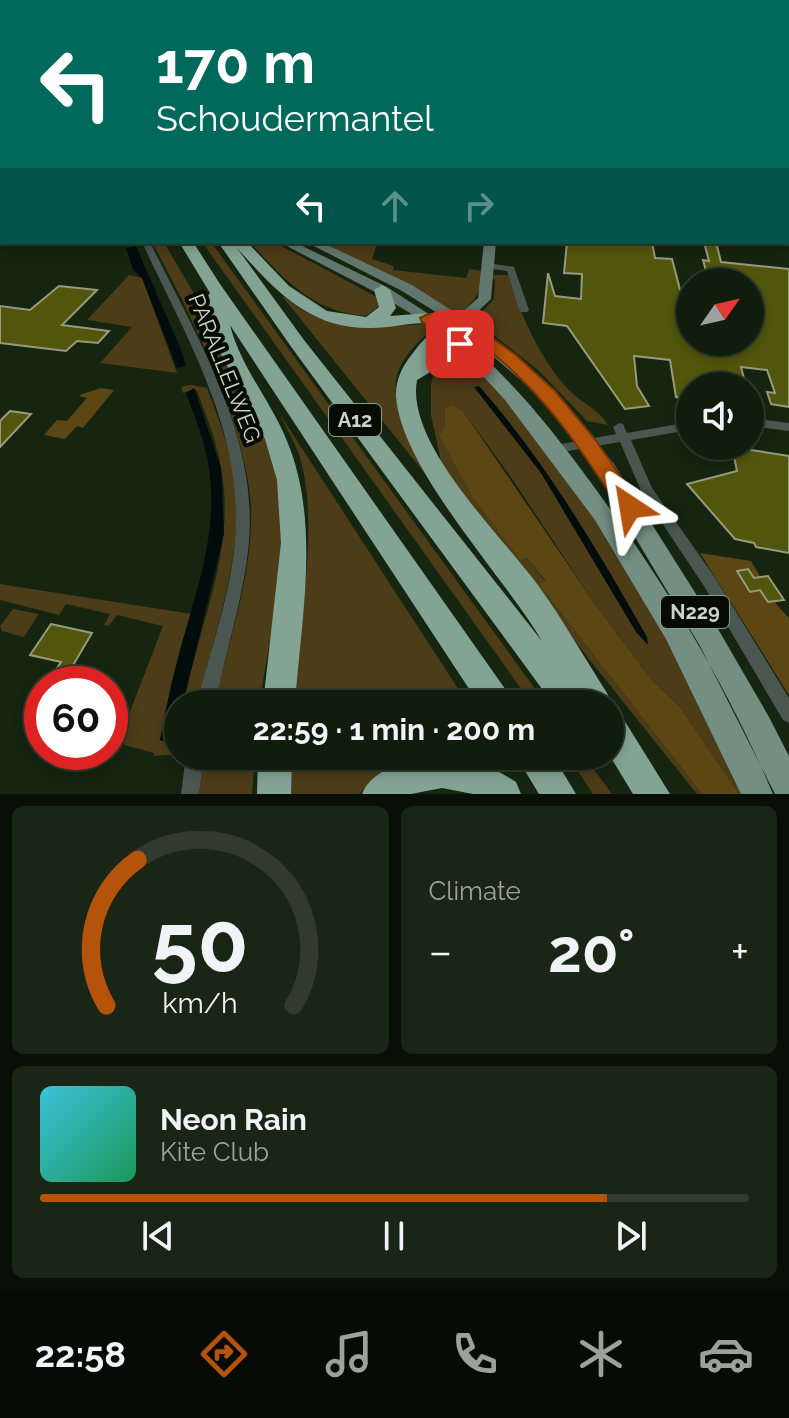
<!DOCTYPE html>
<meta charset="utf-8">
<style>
:root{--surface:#101c0c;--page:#192515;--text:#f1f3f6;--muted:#9ca19d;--line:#303a2d;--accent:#b45309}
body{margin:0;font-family:Raleway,sans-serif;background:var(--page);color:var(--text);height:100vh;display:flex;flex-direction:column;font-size:30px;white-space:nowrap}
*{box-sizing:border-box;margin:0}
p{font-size:26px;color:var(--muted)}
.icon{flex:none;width:44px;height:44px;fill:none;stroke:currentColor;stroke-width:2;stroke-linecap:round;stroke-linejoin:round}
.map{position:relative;height:794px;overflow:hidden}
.details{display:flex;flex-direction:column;gap:12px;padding:12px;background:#090f07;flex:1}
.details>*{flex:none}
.hud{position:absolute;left:0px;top:0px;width:790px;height:244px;box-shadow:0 4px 12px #0003,0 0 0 2px var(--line);background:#00695c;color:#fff;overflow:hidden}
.needle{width:52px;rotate:56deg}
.controls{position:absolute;left:676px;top:268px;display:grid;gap:16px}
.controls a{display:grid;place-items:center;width:88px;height:88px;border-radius:50%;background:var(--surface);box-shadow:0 4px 12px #0003,0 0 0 2px var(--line);font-size:40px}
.speed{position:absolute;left:24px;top:666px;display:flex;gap:16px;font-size:40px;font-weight:700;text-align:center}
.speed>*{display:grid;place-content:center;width:104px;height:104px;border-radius:50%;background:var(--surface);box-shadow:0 4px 12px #0003,0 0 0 2px var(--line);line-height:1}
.speed .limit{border:12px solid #d22;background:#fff;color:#111}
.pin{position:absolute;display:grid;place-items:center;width:68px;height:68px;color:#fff;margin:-34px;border-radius:16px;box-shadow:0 4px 12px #0006}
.me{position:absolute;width:88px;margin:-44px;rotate:327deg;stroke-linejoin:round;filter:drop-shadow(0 0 6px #0008)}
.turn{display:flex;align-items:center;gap:28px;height:168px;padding:0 24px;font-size:36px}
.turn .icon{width:104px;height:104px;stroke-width:2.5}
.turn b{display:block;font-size:56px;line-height:68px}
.lanes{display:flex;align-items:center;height:76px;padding:0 24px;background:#0003;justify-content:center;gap:40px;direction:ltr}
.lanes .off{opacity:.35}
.big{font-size:60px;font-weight:700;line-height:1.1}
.details .tile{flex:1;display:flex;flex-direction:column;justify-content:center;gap:12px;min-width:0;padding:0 28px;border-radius:12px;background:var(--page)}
.details .dial{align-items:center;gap:0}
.dial svg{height:208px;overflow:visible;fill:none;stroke:var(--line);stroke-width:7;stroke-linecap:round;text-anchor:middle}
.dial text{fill:var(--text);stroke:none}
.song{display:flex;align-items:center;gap:24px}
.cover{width:96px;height:96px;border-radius:12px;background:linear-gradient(135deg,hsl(190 70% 55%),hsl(150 70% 35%))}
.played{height:8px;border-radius:4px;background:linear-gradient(90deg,var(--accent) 80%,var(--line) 80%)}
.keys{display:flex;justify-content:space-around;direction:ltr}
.heat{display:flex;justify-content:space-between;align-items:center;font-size:44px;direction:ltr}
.details .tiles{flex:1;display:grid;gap:12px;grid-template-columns:1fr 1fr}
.tile:last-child{grid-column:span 2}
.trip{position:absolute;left:164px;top:690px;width:460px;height:80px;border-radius:40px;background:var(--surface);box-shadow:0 4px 12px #0003,0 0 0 2px var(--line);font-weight:700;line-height:80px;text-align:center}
.tabs{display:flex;height:128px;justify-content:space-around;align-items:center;background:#060b05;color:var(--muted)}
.tabs .icon{width:56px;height:56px}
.tabs .current{color:var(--accent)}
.tabs b{font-size:36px;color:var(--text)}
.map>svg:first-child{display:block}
.green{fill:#4c3c18}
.forest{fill:#5b4614}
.water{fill:#030c0c}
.building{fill:#52550c;stroke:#979a7c;stroke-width:2}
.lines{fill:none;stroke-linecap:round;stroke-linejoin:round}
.street{fill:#4a5751;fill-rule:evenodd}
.secondary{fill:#61766d;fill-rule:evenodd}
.primary{fill:#738e82;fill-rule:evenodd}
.highway{fill:#83a495;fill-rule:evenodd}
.route{fill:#b45309;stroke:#753606;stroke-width:2}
.labels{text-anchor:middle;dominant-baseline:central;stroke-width:8;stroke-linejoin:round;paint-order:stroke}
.shield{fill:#060c04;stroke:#90998d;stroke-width:2}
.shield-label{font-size:20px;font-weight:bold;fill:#cbd5c8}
.street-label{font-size:22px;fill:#cbd5c8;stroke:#060c04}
</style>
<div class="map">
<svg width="789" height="794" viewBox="0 0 789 794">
<rect width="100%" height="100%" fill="#152510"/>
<g class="green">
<path d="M152,242H164C206,317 275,417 284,503C290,564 267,642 260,704H214C229,641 254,571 251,505C246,425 190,313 152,242Z"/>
<path d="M202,242H211L546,704H532Z"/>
<path d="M250,242H274L375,296L380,305L366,316C313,312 284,280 250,242Z"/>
<path d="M320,242L377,244L372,259L394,266L393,270L466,278L469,269L482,271C482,292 475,301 459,315L411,285Z"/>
<path d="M129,275L142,278L177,373L100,363L132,327L87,320Z"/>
<path d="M491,275H508C521,315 538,355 566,387C578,401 599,409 608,425L587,421L538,370L483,327L479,315L494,299L495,280Z"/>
<path d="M282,296C291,301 299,309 308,313C346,332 388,326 428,324L433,329C399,358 386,378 403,423L488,552Z"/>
<path d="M449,362L470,365L493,384L575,487L647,599L743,794H739L680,707L651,679L595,604L513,480L463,411L445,408L444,429L521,561L527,558L545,581L539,585L702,794H697L569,634L442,466L431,415V384L435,369Z"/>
<path d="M191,385L207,388C220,423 234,457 236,494C241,564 213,636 198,704H183C198,629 235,552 222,474C218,445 207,418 197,391L194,389L183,393L181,387Z"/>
<path d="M279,413L468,704H290C298,634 322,518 298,452C293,439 285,426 279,413Z"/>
<path d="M0,584L192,614L177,662L160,740L171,742L178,730V754L153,756L154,753L125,745L121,735L163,626L117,615L109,626L104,625L110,614L66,604L59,615L0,600Z"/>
<path d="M13,609L39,614L24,637L2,631L0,626Z"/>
<path d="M204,756H255L252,794H199Z"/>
<path d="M286,756H419L382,772L359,794H285Z"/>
<path d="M568,756H584L612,794H593Z"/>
</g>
<g class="forest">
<path d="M101,388L114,390L83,428L77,426L65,439L44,435L57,420L67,421L87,398L79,396L82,394Z"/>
<path d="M452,405L463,411L595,604L651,679L680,707L739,794H702L539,585L545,580L527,558L521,561L472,496L439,435L444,429L445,408Z"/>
<path d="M700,553L751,561L777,605L789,618V695Z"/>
</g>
<g class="water">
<path d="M136,246L182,352L186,366L177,368L142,278L133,270L126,248Z"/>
<path d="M479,386C546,462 597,549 647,637L648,645L636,632L541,473L474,387Z"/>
<path d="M194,388L221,468L224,534L183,704H178L176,738L168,742L160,740C165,714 170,687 177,662C193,599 217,542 210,476C207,447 196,420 186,393Z"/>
</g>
<g class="building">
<path d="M567,242H652L655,258L672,259L683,301L690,302V342H750V282H709L703,260L709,261L704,242H716L721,262L789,269V407L771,404L767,392L775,393L767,370L741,367L746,386H690V399L676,397L670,360L634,356L637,386L649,406L625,409L567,326L543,323L548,273L555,296L581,299L582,274L564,273Z"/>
<path d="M59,286L97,290L62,325L109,331L98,343L77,341L66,351L0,343V306L30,310Z"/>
<path d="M10,411L31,414L0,447V421Z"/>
<path d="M732,447L789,456V553L756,547L754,543L735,539L687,484L737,471Z"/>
<path d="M748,569L754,578L768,576L784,600L768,602L760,590L750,592L737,571Z"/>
<path d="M51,624L92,633L62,684H47L61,662L30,655Z"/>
</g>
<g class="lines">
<g class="street">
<rect x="788" y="102" width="1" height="4"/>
<path d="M788,115L789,116V121L788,120Z"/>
<rect x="788" y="127" width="1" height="4"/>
<rect x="788" y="190" width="1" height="4"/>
<path d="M142,242H150C195,335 258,434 249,542C244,597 226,650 215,704H197C212,643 236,581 236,518C237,420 182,329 142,242Z"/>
<path d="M488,263L514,267L529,310L527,312H521L519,310L507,271L485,268V264Z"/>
<path d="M750,418L789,423V431L750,426Z"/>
<path d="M690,422V430L631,440L652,488L714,576L789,698V723L783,720L704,586L642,493L620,442L556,453L552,452L550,449L552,446L556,445L616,434L613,427L619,423L623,424L627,433Z"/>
<path d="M186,756H204L199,794H181Z"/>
</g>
<g class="secondary">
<path d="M279,242H294L387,287L435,318L433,321H423L377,293Z"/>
<path d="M306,242H321L412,285L459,315L478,298L484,242H496L491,299L465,324H455L402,291Z"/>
</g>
<path class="primary" d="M460,316L500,344L555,391L614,464L718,629L769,717L789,756V794H775L700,646L586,455L543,399L460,328L454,332C507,373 549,426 589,480C661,577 726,682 773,794H741L666,639L595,520L505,400L470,362L428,325L436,320L445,324Z"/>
<g class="highway">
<path d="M179,242H193L220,284L508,693L513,704H479L230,325C241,368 271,401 287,441C321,523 301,618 295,704H263L281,543L277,480L265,439L218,348L207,297L210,293Z"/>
<path d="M218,242H247L289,286L327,311L366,317L379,307L374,290L382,285L390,290L396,308L390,316L428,313L466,317L469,321C458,331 441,323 427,323C408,323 390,328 371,328C309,329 275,290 237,248L304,340L542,641C503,575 402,470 396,397C395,380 403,365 413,353C421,342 432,329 445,326L454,331L428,357L446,349L481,354L483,358L481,362L449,361L417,380C405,444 502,536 538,585C563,620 584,657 607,693L612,704L610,708V704H553L292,348Z"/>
<path d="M610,710L621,715L670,794H633L610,756Z"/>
<path d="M258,756H292L291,794H257Z"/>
<path d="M428,756C462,756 487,763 516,782L521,794H473L442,788L411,794H362C372,770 404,761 428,756Z"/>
<path d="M516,756H553L576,794H539Z"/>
</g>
</g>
<linearGradient id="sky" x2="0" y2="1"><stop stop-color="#0c1409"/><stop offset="0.47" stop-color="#354642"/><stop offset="1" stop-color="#354642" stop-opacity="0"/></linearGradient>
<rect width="789" height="208" fill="url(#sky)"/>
<path class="route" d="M428,314L465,318L516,355L556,392L594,438L638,501L641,507L638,513L630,516L622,513C582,450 543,391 483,346C471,337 460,326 445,325L468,344L465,347H454L422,322L420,318Z"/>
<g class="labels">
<g class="shield">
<rect x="329" y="404" width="52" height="32" rx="6"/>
<rect x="661" y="596" width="68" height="32" rx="6"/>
</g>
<g class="shield-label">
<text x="355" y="420">A12</text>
<text x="695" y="612">N229</text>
</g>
<g class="street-label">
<text transform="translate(225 368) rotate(68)">PARALLELWEG</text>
</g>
</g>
</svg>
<div class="controls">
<a><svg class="needle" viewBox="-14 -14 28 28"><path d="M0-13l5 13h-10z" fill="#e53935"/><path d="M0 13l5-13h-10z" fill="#9ca19d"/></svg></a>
<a><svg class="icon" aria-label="sound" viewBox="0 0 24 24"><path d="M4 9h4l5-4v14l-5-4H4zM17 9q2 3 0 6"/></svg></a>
</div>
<div class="speed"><div class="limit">60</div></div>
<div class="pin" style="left:460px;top:344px;background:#d93025"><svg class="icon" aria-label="arrive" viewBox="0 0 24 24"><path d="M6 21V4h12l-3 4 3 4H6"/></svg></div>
<svg class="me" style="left:630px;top:507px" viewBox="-20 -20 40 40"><path d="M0-17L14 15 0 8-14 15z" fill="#b45309" stroke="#fff" stroke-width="4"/></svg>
<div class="trip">22:59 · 1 min · 200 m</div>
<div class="hud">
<div class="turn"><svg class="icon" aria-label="left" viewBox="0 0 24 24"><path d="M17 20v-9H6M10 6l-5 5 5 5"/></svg><div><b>170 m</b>Schoudermantel</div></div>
<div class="lanes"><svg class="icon" aria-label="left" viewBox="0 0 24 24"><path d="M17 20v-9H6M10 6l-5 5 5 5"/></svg><svg class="icon off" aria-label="ahead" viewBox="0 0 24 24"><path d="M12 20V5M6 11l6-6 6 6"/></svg><svg class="icon off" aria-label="right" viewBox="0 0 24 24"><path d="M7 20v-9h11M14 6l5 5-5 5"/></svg></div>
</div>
</div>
<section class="details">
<div class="tiles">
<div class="tile dial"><svg viewBox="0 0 100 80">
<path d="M14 69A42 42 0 1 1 86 69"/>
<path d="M14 69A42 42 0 0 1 26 13" stroke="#b45309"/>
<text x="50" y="56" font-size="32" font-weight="700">50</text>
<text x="50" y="72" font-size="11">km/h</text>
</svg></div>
<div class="tile"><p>Climate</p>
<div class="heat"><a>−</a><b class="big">20°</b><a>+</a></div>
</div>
<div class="tile">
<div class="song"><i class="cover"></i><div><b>Neon Rain</b><p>Kite Club</p></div></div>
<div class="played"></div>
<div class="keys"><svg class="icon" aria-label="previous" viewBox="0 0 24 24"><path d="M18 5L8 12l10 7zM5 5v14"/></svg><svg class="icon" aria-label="pause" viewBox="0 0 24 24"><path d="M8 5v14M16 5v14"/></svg><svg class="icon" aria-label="next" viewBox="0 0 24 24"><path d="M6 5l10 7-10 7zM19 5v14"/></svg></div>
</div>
</div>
</section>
<nav class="tabs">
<b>22:58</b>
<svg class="icon current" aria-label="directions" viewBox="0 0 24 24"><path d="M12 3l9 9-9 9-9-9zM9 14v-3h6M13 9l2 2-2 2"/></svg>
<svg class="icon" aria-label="music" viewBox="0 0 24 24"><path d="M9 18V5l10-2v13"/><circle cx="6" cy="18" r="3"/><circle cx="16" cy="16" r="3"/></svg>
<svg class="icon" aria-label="phone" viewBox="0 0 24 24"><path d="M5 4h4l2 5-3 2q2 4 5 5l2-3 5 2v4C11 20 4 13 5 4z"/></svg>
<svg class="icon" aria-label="climate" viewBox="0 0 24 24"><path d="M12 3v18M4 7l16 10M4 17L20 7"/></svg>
<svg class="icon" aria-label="car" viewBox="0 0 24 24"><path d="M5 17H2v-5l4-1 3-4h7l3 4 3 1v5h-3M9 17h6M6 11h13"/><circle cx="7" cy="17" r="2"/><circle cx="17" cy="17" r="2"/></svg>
</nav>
